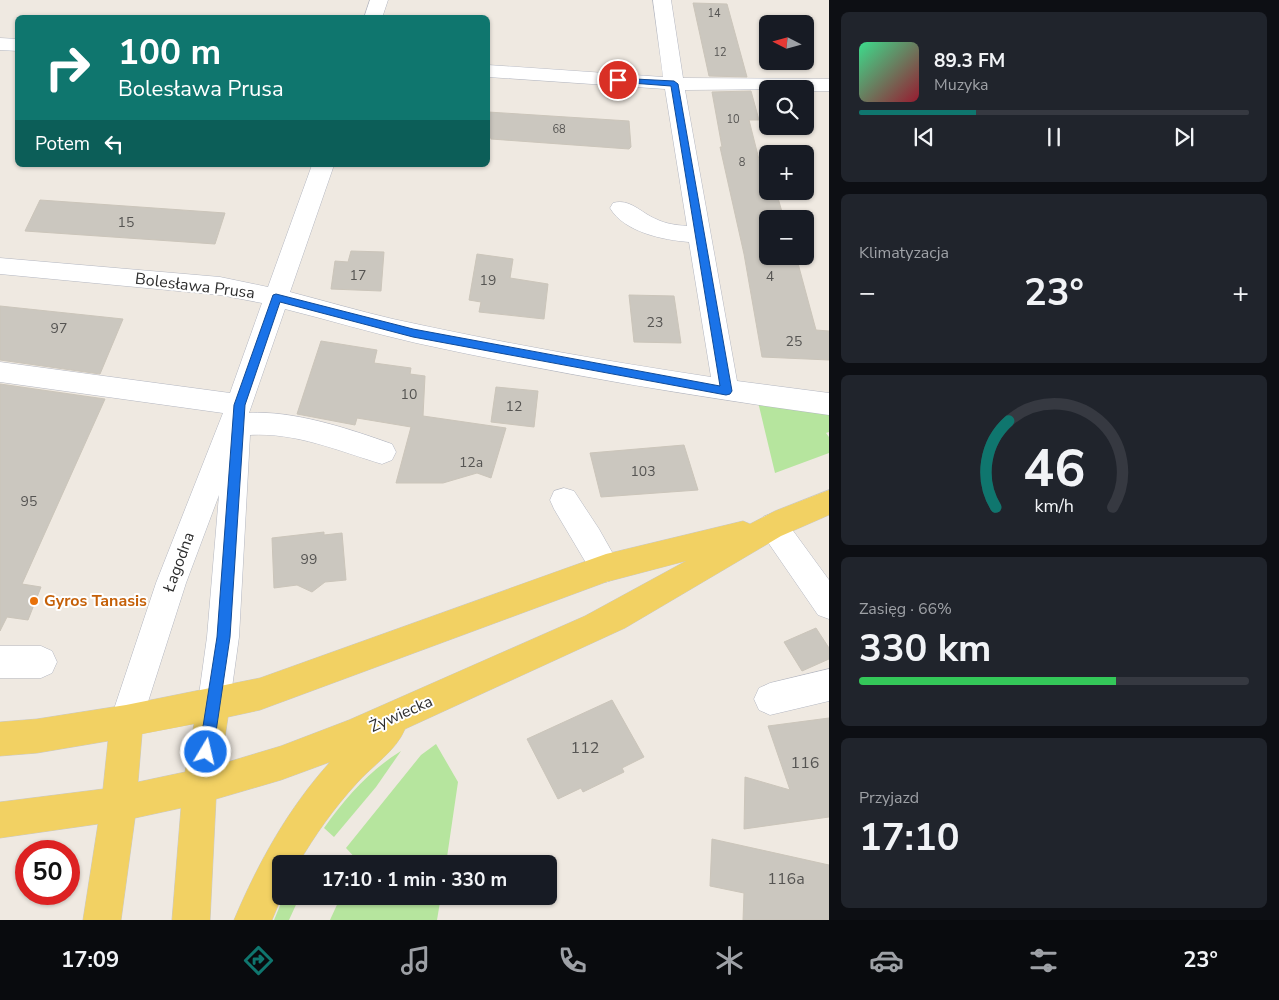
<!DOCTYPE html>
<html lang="pl">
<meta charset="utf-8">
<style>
:root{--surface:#171b24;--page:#20242c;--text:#f1f3f6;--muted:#9ea1a6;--line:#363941;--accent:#0f766e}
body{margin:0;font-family:"Nunito Sans",sans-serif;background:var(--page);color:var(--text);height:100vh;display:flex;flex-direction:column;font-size:19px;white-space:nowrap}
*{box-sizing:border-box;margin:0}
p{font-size:16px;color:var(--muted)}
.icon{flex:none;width:28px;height:28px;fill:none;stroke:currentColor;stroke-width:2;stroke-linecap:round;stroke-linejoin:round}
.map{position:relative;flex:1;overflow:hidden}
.details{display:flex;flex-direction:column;gap:12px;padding:12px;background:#0d0f14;width:450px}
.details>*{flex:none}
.guide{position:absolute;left:15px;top:15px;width:475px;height:152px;border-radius:8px;box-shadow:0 1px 4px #0004;background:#0f766e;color:#fff;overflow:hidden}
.needle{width:32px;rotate:276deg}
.controls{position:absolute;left:759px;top:15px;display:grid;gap:10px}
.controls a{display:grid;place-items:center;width:55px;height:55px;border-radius:8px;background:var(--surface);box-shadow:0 1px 4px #0004;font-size:25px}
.speed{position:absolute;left:15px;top:840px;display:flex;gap:10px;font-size:25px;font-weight:700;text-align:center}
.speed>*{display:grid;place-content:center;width:65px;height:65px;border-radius:50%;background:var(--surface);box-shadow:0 1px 4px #0004;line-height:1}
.speed .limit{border:8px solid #d22;background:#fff;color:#111}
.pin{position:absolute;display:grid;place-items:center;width:42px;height:42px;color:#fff;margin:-21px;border:2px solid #fff;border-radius:50%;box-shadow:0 1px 5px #0007}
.me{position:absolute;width:55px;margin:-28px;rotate:9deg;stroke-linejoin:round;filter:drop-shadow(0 0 4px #0008)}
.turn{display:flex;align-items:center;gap:18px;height:105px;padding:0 20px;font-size:22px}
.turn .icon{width:65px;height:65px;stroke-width:2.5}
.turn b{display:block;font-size:35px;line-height:42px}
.then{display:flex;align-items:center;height:48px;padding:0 20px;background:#0003;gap:10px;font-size:19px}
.big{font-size:38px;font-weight:700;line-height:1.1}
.details .tile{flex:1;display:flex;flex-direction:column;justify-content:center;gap:8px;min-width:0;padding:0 18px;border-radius:8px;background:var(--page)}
.details .dial{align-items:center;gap:0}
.dial svg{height:130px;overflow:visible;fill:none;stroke:var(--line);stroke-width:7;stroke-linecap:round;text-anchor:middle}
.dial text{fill:var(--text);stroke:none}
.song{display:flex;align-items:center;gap:15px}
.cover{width:60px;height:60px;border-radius:8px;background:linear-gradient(135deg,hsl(150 70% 55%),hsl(350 70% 35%))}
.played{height:5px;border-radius:2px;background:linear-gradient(90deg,var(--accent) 30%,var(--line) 30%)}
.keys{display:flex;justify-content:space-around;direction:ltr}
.heat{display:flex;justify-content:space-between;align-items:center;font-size:28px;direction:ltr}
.charge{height:8px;border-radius:4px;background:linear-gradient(90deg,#34c759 66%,var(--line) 0)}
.trip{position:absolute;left:272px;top:855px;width:285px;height:50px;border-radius:8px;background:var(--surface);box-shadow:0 1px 4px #0004;font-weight:700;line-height:50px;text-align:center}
.dock{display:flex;height:80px;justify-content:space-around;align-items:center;background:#090b0e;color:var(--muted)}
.dock .icon{width:35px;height:35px}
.dock .active{color:var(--accent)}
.dock b{font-size:22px;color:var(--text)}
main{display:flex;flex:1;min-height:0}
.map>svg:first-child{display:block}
.green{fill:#b6e59e}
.building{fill:#cbc7bf;stroke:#cbc5ba}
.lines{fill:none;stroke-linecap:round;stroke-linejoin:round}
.minor-casing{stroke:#b4b7c1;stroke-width:1}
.major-casing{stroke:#c9c9c9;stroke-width:1}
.minor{fill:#fff;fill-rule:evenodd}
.major{fill:#f2d163;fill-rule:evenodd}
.route{fill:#1a73e8;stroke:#114b97}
.food-dot{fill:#e8710a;stroke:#fff;stroke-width:2}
.labels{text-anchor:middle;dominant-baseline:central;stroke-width:4;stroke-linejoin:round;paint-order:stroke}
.far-number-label{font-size:11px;fill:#555452}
.number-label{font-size:14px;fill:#555452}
.street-label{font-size:16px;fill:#2e2e2e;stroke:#fff}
.food-label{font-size:16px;font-weight:bold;fill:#c56008;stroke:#fff;text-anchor:start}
.near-number-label{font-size:16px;fill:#555452}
</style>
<main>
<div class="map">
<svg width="829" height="920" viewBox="0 0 829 920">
<rect width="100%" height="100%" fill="#efe9e1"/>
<g class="green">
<path d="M758,402L829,410V432L826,433L829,437V453L775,473Z"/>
<path d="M436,744L458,782L446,864H358L359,862L346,848L421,755Z"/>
<path d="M401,751L376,787L334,837L324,828C346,797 369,771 401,751Z"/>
<path d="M284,896H300L289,920H274Z"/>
<path d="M341,896H441L437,920H330Z"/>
</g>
<g class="building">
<path d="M693,3L727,4L747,77L709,76Z"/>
<path d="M751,91L759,120H749L767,191H776L784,219H768V256H796L816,330L829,331V360L762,357L744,254L720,147H722L712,92Z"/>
<path d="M488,112L629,121L631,147L629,149L491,139V138L488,137Z"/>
<path d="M40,200L225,213L215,244L25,231Z"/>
<path d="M351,251L384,252L381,291L331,289L335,261L348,262Z"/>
<path d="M477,254L513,259L510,278L548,284L544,319L479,312L481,302L469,300Z"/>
<path d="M629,295L674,296L681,343L634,342Z"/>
<path d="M0,306L123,319L100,374L0,360Z"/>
<path d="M321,341L377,350L374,363L411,368L410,374L425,376L423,416L506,428L491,478L477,473L443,483H396L411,427L357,418L355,425L297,414Z"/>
<path d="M0,384L105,399L22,584L41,587L28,620L7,617L0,631Z"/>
<path d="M496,387L538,391L534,427L491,422Z"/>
<path d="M684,445L698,490L601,497L590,453Z"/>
<path d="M324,532V535L342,533L346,580L325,582L312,592L297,585L274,588L272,538Z"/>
<path d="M816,628L829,648V659L802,671L784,642Z"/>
<path d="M612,700L644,757L622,768L624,772L583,792L581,788L558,799L527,739Z"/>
<path d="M829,718V817L744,829L745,777L790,790L768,726Z"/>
<path d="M712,839L829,865V920H743L744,893L710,886Z"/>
</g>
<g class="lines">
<defs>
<g id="minor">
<path d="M370,0H388L382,18H364Z"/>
<path d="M653,0H671L683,78L829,79V91H805V89L685,90L737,381L829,393V415C691,396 553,373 416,343C372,333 329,320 285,309L249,413C293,410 350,429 392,444L396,452L392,460L382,464C339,451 295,432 250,435L239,637L230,702L226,714L214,718L202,714L198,702L207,637L219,495L186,583L138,733L126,737L114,733L110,721L156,583L223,413L0,382V362L230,393L262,303L220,295L0,274V258L220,277L268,287L312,165H334L290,292C325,301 359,311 393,319C498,342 604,361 711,377L689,242C663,240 624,232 610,208L613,203C630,198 641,213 656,219C666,224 676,225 687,226L665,89L488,77V65L663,77Z"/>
<path d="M0,38L18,39V51L0,50Z"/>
<path d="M564,488L574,491L599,529L621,568L617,578L606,582L595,578L554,509L550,500L554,491Z"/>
<path d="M773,513L783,517L829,580V619L818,615L763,535L759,526L763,517Z"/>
<path d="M0,646H41L52,651L57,662L52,673L41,678H0Z"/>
<path d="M829,669V701L770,715L759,710L754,699L759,688L770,683Z"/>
</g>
<path id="major" d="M829,490V515L781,536L625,628L405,729C396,751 372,766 357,783C334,808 315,835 298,864H281L282,896L272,920H234C259,861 288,809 330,762L281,780L216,799L210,920H172L181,808L135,818L121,920H83L98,824L0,838V802L103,789L108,741L37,753L0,756V722L37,719L126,705L260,678L606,554L743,521L750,524L775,511ZM686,561L585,616L349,720L281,746L221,764L228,717L260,710L606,582ZM194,724L185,772L138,782L142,734Z"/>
</defs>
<use href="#minor" class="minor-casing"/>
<use href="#major" class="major-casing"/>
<use href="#minor" class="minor"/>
<use href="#major" class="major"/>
</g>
<path class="route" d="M615,78L674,81L678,84L732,391L730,394L726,395L413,337L280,302L245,405L230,637L213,752L211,757L206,759L201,757L199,752L217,637L234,405L273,295L276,294L413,329L720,386L671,86L618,82L614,80Z"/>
<circle class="food-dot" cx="34" cy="601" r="5"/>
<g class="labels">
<g class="far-number-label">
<text x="714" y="13">14</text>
<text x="720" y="52">12</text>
<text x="733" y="119">10</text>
<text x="559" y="129">68</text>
<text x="742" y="162">8</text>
</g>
<g class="number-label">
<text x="126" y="222">15</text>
<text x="358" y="275">17</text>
<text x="770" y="276">4</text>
<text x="488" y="280">19</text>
<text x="655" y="322">23</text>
<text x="59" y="328">97</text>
<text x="794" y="341">25</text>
<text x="409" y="394">10</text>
<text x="514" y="406">12</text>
<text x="471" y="462">12a</text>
<text x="643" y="471">103</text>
<text x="29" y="501">95</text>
<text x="309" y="559">99</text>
</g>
<g class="street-label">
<text transform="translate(195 286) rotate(7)">Bolesława Prusa</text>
<text transform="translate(179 562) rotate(-70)">Łagodna</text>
<text transform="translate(401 714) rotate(-24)">Żywiecka</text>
</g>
<g class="food-label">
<text x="44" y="601">Gyros Tanasis</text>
</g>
<g class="near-number-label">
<text x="585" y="748">112</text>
<text x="805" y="763">116</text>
<text x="786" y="879">116a</text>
</g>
</g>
</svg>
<div class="controls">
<a><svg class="needle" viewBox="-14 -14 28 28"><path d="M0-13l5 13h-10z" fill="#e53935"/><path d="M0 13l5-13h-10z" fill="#9ea1a6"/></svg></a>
<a><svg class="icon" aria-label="search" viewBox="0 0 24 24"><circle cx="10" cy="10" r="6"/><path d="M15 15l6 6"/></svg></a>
<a>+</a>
<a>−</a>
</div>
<div class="speed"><div class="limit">50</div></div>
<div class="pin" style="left:618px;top:80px;background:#d93025"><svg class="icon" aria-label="arrive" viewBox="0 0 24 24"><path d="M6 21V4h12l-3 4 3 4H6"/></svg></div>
<svg class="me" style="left:206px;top:752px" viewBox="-20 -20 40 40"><circle r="17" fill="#1a73e8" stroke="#fff" stroke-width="3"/><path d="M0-11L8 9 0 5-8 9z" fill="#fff"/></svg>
<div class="trip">17:10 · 1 min · 330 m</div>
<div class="guide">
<div class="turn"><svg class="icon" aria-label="right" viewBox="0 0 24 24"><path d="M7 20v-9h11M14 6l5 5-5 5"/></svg><div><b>100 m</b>Bolesława Prusa</div></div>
<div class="then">Potem<svg class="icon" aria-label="left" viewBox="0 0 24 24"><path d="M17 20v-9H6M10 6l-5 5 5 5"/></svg></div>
</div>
</div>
<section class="details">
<div class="tile">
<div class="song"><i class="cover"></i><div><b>89.3 FM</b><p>Muzyka</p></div></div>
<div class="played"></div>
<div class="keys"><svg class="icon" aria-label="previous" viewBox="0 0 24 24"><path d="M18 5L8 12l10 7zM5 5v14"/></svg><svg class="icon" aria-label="pause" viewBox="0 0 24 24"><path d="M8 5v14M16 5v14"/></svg><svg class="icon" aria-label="next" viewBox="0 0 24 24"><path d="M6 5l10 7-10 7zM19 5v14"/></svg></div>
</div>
<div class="tile"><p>Klimatyzacja</p>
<div class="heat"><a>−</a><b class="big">23°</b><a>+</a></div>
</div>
<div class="tile dial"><svg viewBox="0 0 100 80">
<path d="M14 69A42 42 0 1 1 86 69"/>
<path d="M14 69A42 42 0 0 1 22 16" stroke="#0f766e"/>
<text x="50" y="56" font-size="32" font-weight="700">46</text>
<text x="50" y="72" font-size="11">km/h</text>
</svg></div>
<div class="tile"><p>Zasięg · 66%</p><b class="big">330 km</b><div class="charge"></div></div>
<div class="tile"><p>Przyjazd</p><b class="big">17:10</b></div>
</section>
</main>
<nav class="dock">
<b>17:09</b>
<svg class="icon active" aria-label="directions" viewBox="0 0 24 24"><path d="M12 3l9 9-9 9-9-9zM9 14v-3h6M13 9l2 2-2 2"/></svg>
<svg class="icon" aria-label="music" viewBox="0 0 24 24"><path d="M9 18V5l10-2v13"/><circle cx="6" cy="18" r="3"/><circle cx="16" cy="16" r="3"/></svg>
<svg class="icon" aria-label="phone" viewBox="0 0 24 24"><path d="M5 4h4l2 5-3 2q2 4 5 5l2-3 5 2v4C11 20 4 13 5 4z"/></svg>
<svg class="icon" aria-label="climate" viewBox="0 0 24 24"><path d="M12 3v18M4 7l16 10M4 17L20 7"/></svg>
<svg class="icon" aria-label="car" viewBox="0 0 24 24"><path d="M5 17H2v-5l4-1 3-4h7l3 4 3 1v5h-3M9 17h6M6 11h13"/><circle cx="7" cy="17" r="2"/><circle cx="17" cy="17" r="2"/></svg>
<svg class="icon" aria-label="filters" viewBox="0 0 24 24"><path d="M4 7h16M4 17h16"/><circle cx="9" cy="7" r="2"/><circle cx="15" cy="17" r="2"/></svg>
<b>23°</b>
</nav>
